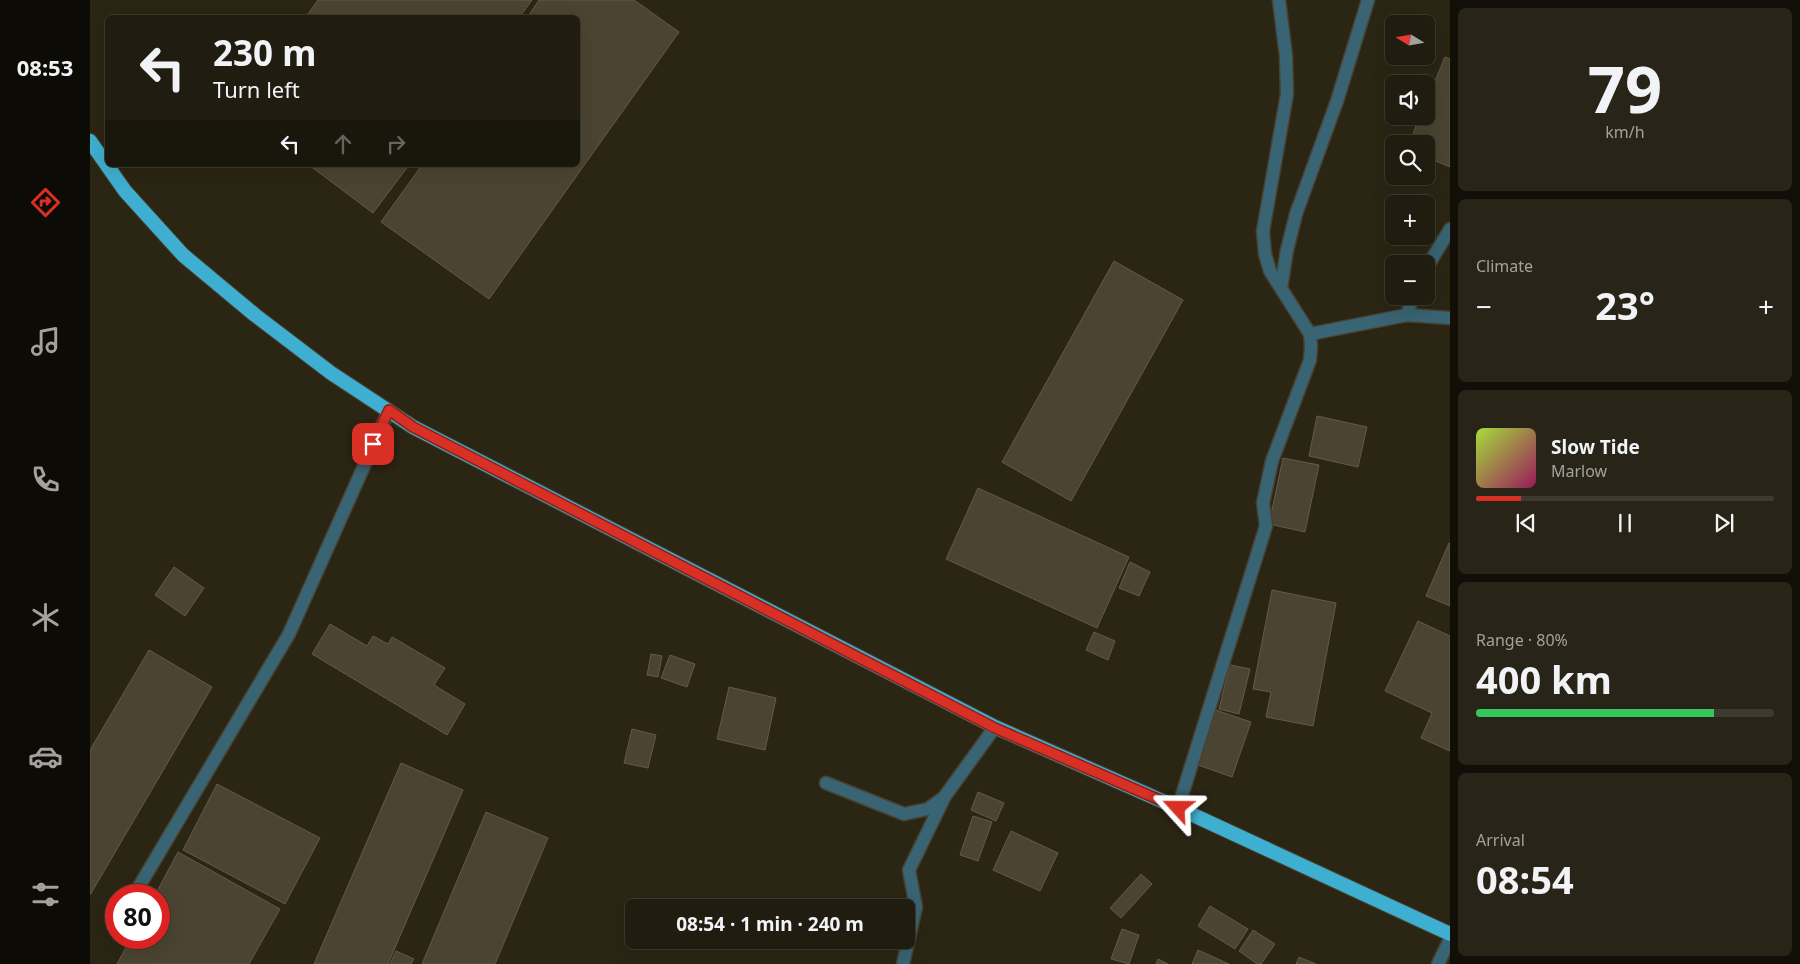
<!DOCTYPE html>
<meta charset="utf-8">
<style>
:root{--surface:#201c0f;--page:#282518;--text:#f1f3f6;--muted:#a2a19e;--line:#3d3a2f;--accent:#d93025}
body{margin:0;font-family:"Noto Sans",sans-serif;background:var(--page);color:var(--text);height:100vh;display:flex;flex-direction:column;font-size:19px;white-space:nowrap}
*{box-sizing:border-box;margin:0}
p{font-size:16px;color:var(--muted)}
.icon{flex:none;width:28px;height:28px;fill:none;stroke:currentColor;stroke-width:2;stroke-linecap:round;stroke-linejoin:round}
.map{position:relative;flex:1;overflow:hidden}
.panel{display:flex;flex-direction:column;gap:8px;padding:8px;background:#120f08;width:350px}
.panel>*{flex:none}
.hud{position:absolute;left:15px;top:15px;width:475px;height:152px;border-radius:8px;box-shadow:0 5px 20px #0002,0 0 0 1px var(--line);background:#201c0f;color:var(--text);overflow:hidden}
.needle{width:32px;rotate:281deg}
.buttons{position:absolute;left:1295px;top:15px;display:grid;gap:10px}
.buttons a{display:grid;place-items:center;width:50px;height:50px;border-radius:8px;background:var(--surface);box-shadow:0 5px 20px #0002,0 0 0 1px var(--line);font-size:25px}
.speed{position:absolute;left:15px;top:884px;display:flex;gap:10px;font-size:25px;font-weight:700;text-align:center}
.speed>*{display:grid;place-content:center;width:65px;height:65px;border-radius:50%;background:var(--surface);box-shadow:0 5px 20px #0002,0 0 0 1px var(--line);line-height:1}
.speed .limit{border:8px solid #d22;background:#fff;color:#111}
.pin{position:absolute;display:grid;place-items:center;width:42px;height:42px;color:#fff;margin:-21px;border-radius:10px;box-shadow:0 2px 8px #0006}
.me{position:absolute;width:55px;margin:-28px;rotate:294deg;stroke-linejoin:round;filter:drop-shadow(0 0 4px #0008)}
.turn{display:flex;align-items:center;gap:18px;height:105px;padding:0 25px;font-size:22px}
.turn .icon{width:65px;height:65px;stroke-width:2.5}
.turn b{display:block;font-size:35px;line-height:42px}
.lanes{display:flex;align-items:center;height:48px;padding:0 25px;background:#0003;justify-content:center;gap:25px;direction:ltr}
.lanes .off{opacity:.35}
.big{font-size:38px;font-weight:700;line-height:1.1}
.panel .widget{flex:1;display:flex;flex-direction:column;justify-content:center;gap:8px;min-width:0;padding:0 18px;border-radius:8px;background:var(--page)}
.panel .dial{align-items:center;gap:0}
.dial b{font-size:65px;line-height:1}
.song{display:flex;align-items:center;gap:15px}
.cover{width:60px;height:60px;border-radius:8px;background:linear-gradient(135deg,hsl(80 70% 55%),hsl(330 70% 35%))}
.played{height:5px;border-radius:2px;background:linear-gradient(90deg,var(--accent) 15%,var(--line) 15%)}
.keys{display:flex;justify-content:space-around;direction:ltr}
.heat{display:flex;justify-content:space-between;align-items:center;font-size:28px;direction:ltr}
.charge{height:8px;border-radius:4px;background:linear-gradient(90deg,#34c759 80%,var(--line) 0)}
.trip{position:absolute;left:535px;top:899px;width:290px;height:50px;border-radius:8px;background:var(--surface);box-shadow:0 5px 20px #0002,0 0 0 1px var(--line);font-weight:700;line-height:50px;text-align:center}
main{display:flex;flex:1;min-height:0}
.dock{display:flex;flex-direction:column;width:90px;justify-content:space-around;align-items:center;background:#0d0b06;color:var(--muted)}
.dock .icon{width:35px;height:35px}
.dock .current{color:var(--accent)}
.dock b{font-size:22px;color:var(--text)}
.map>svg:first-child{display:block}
.building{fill:#4b4432;stroke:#625b48}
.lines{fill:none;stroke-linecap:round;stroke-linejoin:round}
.minor-casing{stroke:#474131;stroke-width:15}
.trunk-casing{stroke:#474131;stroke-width:16}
.minor{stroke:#396473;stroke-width:12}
.trunk{stroke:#3eafd0;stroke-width:14}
.route-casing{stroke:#8d1f18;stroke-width:12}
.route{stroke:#d93025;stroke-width:9}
</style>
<main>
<nav class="dock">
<b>08:53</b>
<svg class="icon current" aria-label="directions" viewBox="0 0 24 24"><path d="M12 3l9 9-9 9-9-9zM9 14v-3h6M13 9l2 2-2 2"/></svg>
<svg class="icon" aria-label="music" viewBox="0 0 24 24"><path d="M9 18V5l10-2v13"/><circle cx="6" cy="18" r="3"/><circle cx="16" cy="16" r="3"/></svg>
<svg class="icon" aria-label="phone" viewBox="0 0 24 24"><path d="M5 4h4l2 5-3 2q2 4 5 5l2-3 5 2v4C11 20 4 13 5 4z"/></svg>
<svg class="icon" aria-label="climate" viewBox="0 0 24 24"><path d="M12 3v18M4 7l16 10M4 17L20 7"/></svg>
<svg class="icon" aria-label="car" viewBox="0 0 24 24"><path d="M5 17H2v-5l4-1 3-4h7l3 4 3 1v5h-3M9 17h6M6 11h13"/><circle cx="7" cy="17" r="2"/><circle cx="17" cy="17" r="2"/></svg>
<svg class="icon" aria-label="filters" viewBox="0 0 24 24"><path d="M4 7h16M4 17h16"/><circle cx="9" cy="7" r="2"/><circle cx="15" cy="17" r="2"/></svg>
</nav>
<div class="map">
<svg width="1360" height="964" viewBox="0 0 1360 964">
<rect width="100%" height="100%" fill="#2b2514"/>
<g class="building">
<path d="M228,0H442L429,18H215Z"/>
<path d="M449,0H544L589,32L399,299L291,222L332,165H488V18H437Z"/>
<path d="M1355,57L1360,59V167L1336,157V144H1319L1330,116H1336V103Z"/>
<path d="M219,165H319L283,213Z"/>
<path d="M1024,261L1093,300L981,501L912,462Z"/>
<path d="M1227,416L1277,427L1268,467L1219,456Z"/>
<path d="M1193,458L1229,465L1215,532L1179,524Z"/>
<path d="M888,488L1039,557L1007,628L856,559Z"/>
<path d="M1359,543H1360V606L1336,596Z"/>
<path d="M1040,562L1060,572L1049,596L1029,588Z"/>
<path d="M84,567L114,588L95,616L65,595Z"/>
<path d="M1182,590L1246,603L1223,726L1176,717L1181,692L1163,689Z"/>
<path d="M1328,621L1360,636V751L1331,738L1342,713L1295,691Z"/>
<path d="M240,624L277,646L283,636L298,644L302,637L355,668L344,685L375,704L357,735L222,654Z"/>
<path d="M1004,632L1025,641L1018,660L996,650Z"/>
<path d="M59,650L122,687L0,895V750Z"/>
<path d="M561,654L572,656L568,677L557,675Z"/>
<path d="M580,655L605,664L597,687L571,678Z"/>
<path d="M1140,665L1160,669L1149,714L1129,709Z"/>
<path d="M639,687L686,698L675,750L627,739Z"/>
<path d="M1126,710L1161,722L1142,777L1108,765Z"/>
<path d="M542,729L566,735L558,768L534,763Z"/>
<path d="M311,763L373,790L298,964H224Z"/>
<path d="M127,784L230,838L195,904L93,850Z"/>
<path d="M888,792L914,803L906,821L881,810Z"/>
<path d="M396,812L458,838L405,964H332Z"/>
<path d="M883,816L902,822L888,861L870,855Z"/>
<path d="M921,831L968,853L950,891L903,870Z"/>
<path d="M88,852L190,909L159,964H27L41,938H69V895H65Z"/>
<path d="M1051,874L1062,884L1031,918L1020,908Z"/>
<path d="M1120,906L1158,929L1145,949L1108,926Z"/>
<path d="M1032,929L1049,935L1039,964L1021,959Z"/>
<path d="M1163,930L1185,944L1171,964H1167L1149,951Z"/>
<path d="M1108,950L1139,964H1102Z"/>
<path d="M306,951L324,959L321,964H300Z"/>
<path d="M1209,957L1226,964H1206Z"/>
<path d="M1068,959L1078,964H1066Z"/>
</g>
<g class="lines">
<defs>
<g id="minor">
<path d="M1336,269L1360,229"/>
<path d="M1191,288L1197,250L1206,214L1247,101L1278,0"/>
<path d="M1317,315L1323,296"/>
<path d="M1220,334L1317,315L1360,318"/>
<path d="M736,783L814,814L838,809L853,798"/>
<path d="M1088,808L1176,526L1173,503L1182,461L1220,360L1221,346L1220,334L1180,271L1175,254L1173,231L1197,94L1196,56L1189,0"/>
<path d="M44,895L199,634L299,410"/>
<path d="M813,964L826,907L819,870L855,796L905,727"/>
<path d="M1348,964L1360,939"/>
</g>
<path id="trunk" d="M0,141L35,191L93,255L165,315L241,373L323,427L905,727L1088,808L1360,934"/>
</defs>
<use href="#minor" class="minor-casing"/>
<use href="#trunk" class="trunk-casing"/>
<use href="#minor" class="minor"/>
<use href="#trunk" class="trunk"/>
</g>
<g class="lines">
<defs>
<path id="route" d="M283,444L299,410L323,427L905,728L1088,808"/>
</defs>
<use href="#route" class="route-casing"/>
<use href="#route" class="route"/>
</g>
</svg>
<div class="buttons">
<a><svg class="needle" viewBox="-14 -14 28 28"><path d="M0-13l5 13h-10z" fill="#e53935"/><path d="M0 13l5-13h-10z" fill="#a2a19e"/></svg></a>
<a><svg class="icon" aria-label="sound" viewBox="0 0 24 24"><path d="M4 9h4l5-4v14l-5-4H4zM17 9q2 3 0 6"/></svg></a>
<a><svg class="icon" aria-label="search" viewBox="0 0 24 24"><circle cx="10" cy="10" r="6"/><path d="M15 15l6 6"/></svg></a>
<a>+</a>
<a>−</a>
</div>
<div class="speed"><div class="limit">80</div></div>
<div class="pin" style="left:283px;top:444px;background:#d93025"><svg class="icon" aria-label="arrive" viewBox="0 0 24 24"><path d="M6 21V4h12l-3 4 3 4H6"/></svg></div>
<svg class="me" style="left:1088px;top:808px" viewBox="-20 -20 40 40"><path d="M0-17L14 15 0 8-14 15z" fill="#d93025" stroke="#fff" stroke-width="4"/></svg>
<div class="trip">08:54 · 1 min · 240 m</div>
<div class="hud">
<div class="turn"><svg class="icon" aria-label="left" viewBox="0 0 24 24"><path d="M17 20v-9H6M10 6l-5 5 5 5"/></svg><div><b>230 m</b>Turn left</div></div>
<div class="lanes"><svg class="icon" aria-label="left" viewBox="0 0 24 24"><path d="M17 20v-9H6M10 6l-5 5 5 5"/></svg><svg class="icon off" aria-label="ahead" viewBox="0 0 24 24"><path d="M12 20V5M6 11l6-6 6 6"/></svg><svg class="icon off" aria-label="right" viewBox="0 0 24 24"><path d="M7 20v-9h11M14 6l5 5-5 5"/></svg></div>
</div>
</div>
<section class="panel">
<div class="widget dial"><b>79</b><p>km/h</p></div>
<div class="widget"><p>Climate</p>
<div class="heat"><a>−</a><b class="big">23°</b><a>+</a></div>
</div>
<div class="widget">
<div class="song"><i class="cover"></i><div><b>Slow Tide</b><p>Marlow</p></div></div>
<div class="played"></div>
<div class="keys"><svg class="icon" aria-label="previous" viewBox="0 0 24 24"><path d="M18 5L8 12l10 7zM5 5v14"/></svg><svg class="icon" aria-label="pause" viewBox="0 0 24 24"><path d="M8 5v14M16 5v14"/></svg><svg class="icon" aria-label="next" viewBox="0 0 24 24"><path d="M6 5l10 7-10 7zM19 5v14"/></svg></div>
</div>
<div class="widget"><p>Range · 80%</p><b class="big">400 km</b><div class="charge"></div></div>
<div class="widget"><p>Arrival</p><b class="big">08:54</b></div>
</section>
</main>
